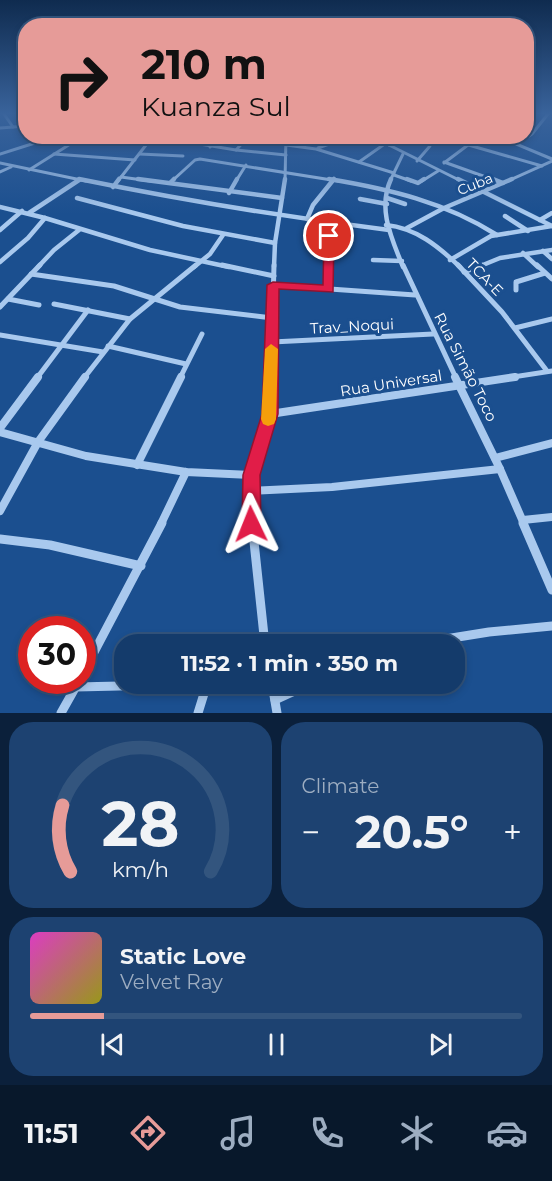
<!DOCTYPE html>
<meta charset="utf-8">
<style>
:root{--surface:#143b6b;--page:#1d4271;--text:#f1f3f6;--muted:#9dadc1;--line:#33557e;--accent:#e69b98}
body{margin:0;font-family:Montserrat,sans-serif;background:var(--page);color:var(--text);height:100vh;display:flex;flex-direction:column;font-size:22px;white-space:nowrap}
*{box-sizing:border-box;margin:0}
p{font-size:20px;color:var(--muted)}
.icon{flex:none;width:33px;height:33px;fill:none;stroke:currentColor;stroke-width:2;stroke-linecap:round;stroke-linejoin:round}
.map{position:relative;height:713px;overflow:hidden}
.panel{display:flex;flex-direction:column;gap:9px;padding:9px;background:#0b203b;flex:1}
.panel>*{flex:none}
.guide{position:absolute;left:18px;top:18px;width:516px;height:126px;border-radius:24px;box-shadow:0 3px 9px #0003,0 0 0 2px var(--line);background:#e69b98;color:#111;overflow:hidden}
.speed{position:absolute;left:18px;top:616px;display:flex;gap:12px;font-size:30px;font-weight:700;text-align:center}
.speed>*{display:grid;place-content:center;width:78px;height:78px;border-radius:50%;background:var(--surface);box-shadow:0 3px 9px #0003,0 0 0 2px var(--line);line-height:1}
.speed .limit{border:9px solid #d22;background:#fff;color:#111}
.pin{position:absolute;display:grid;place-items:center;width:51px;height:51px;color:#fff;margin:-26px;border:3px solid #fff;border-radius:50%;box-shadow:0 2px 6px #0007}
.me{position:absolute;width:66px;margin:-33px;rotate:358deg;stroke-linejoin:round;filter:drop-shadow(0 0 4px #0008)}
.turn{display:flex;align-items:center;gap:21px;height:126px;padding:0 24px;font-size:27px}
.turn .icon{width:78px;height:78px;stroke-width:2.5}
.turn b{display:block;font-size:42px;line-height:51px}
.big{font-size:45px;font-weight:700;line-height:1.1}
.panel .card{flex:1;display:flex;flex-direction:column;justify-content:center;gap:9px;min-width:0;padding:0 21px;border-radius:24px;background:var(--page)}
.panel .dial{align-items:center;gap:0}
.dial svg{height:156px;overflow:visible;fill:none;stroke:var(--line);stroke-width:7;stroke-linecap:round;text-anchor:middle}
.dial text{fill:var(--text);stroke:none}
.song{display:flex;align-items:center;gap:18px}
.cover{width:72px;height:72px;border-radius:9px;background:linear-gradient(135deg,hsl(310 70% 55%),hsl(60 70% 35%))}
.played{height:6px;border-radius:3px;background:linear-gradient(90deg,var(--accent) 15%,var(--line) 15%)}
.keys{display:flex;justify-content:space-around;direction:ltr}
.heat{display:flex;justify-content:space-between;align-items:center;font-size:33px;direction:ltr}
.panel .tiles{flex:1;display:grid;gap:9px;grid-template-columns:1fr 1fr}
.card:last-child{grid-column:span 2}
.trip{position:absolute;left:114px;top:634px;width:351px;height:60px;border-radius:24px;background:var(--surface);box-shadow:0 3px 9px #0003,0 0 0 2px var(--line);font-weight:700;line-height:60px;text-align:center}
.menu{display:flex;height:96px;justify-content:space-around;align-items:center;background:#08182b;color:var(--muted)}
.menu .icon{width:42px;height:42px}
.menu .active{color:var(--accent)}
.menu b{font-size:27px;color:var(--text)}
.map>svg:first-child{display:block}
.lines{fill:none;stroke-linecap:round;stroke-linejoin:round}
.minor-far4{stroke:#a9c9ee;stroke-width:3}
.minor-far3{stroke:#a9c9ee;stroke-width:4.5}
.minor-far2{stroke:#a9c9ee;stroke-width:5}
.minor-far1{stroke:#a9c9ee;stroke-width:8}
.minor{stroke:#a9c9ee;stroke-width:9}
.route{fill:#e11d48;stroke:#92132f;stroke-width:1.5}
.slow{fill:#f59e0b}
.labels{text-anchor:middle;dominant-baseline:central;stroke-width:6;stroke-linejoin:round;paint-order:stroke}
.far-street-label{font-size:14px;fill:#fff;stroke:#1b4f8f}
.street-label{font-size:15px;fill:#fff;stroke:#1b4f8f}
</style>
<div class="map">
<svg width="552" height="713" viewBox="0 0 552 713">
<rect width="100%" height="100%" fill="#1b4f8f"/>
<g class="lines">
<g class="minor-far4">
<path d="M4,114L13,127L26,126"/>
<path d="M0,128L13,127"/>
<path d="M151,136L236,150L286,155"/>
<path d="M371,136L461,181"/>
<path d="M437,136L542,166"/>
<path d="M497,136L552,159"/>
<path d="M517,144L532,134L548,114"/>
<path d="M286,145L316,149L394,173"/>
<path d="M389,145L396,136"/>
<path d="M304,146L314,136"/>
<path d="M210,147L221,136"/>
<path d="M318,148L351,136"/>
<path d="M236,150L249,136"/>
<path d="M0,154L38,142"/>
<path d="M54,154L135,160"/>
<path d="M140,154L183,156"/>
<path d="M417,161L430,146"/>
<path d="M359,162L386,143"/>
<path d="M444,162L497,181"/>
<path d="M0,163L86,181"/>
<path d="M444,163L480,136"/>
<path d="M29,170L83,136"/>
<path d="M0,172L11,167"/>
<path d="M394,175L411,181"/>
<path d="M121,177L150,181"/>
<path d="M118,181L153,136"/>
<path d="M172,181L195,160L200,159L338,181"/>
<path d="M236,181L246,165"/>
<path d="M285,181L286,136"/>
<path d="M333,181L334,179"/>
<path d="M390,181L403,154"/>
<path d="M422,181L438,171"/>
<path d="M508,181L552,161"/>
</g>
<g class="minor-far3">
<path d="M79,179C182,200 285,217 389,230"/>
<path d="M138,179L282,198"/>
<path d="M329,179C389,189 445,202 497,235"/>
<path d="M391,179C377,209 392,239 403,267"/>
<path d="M407,179L418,183L424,179"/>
<path d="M458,179L552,226"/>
<path d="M493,179L503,183"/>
<path d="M171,182L174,179"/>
<path d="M113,187L119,179"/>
<path d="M229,193L237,179"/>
<path d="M77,198L183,226L275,243"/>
<path d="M387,198L405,204"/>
<path d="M360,199L387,204"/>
<path d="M0,207L45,218L150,250L229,267"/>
<path d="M29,213L79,180"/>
<path d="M505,216L528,231"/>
<path d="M307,219L313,205L334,179"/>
<path d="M540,220L552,213"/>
<path d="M386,225C416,228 438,246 460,267"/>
<path d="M407,228L444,208L512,179"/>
<path d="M0,230L22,211"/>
<path d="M543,251L552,259"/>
<path d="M523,253L538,267"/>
<path d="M373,260L402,261"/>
<path d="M450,260L491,236L552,226"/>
<path d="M0,262L28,238L45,218"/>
<path d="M38,267L54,250L79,230"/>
<path d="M194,267L210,254L223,235"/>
<path d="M274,267L275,243L285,179"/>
<path d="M329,267V236L332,222"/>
<path d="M478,267L500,258L552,250"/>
</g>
<g class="minor-far2">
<path d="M222,265L274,276"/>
<path d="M329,265V289"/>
<path d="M403,265L456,378"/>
<path d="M458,265L502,312L547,371"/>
<path d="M537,265L552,279"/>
<path d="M464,272L482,265"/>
<path d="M31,274L114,286L180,307L272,318"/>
<path d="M273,285L415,295"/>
<path d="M516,290V282L545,273"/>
<path d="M8,299L39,305"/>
<path d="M54,304L130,319"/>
<path d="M0,307L40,265"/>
<path d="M515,328L552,319"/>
<path d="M0,335L103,352"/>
<path d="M272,342L433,334"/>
<path d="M108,346L186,364"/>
<path d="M37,378L88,310"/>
<path d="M84,378L130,319L196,265"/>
<path d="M180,378L202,334"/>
<path d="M271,378L274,265"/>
<path d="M506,378L552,371"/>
</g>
<g class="minor-far1">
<path d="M455,377L500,469L524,524"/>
<path d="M270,414L515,377"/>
<path d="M0,428L38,377"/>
<path d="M0,432L86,456L186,472L251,475"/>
<path d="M495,458L552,443"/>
<path d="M137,465L181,377"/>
<path d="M250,491L332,487L500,469"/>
<path d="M0,511L38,442L85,377"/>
<path d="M523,520L552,517"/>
<path d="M161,524L186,472"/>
<path d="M252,524L251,475L270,414L271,377"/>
</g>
<g class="minor">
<path d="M252,523L265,645"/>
<path d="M523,523L552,590"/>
<path d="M0,539L50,545L141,566"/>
<path d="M408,645L489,632L552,626"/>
<path d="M82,675L162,523"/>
<path d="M272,684L277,713"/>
<path d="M76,687L207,684L272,686"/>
<path d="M275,700L310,684"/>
<path d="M61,713L79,681"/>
<path d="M198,713L207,684"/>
</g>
</g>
<linearGradient id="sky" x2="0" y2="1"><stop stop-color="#0f2b4f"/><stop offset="0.53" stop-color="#39639b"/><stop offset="1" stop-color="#39639b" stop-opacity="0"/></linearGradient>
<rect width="552" height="214" fill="url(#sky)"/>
<path class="route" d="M329,233L334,236L333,292L279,289L278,414L260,475L261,524L258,530L251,533L245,530L242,524L243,475L262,414L267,285L273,282L323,285L324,236Z"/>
<path class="slow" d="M271,344L278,349L276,419L274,424L268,426L263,424L261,419L265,349Z"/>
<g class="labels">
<g class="far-street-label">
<text transform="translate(475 184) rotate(-22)">Cuba</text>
</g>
<g class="street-label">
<text transform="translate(485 277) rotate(46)">TCA-E</text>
<text transform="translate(352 326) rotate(-3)">Trav_Noqui</text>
<text transform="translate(466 367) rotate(63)">Rua Simão Toco</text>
<text transform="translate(391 383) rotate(-9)">Rua Universal</text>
</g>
</g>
</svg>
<div class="speed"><div class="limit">30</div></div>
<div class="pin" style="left:329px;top:236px;background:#d93025"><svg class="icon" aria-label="arrive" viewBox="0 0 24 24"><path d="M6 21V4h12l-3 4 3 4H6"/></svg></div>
<svg class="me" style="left:251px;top:524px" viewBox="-20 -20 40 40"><path d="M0-17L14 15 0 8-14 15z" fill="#e11d48" stroke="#fff" stroke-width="4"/></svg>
<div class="trip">11:52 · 1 min · 350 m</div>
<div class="guide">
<div class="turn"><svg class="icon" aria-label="right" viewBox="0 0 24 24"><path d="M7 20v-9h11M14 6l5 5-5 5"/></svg><div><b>210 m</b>Kuanza Sul</div></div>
</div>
</div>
<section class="panel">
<div class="tiles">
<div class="card dial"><svg viewBox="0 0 100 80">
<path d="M14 69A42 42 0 1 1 86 69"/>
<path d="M14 69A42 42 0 0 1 10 35" stroke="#e69b98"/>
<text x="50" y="56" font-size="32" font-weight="700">28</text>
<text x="50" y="72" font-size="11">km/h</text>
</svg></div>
<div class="card"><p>Climate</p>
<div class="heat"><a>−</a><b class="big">20.5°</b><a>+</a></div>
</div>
<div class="card">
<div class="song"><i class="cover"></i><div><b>Static Love</b><p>Velvet Ray</p></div></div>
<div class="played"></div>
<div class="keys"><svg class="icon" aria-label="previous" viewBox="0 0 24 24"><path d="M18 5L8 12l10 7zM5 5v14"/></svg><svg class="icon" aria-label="pause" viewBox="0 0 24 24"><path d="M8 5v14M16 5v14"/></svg><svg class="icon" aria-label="next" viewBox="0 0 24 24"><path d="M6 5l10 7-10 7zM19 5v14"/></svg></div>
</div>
</div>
</section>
<nav class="menu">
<b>11:51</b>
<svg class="icon active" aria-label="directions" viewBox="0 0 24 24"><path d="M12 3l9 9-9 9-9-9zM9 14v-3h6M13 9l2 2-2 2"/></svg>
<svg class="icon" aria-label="music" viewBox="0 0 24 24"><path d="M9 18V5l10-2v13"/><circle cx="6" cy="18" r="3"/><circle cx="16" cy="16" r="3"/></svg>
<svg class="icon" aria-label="phone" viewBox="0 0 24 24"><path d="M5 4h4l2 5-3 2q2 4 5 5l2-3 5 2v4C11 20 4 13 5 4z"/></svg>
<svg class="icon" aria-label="climate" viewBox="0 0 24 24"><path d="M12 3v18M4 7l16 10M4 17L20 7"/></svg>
<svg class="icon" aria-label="car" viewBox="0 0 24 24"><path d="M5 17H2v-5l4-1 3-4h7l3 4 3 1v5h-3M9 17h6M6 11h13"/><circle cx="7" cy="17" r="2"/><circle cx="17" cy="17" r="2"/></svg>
</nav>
